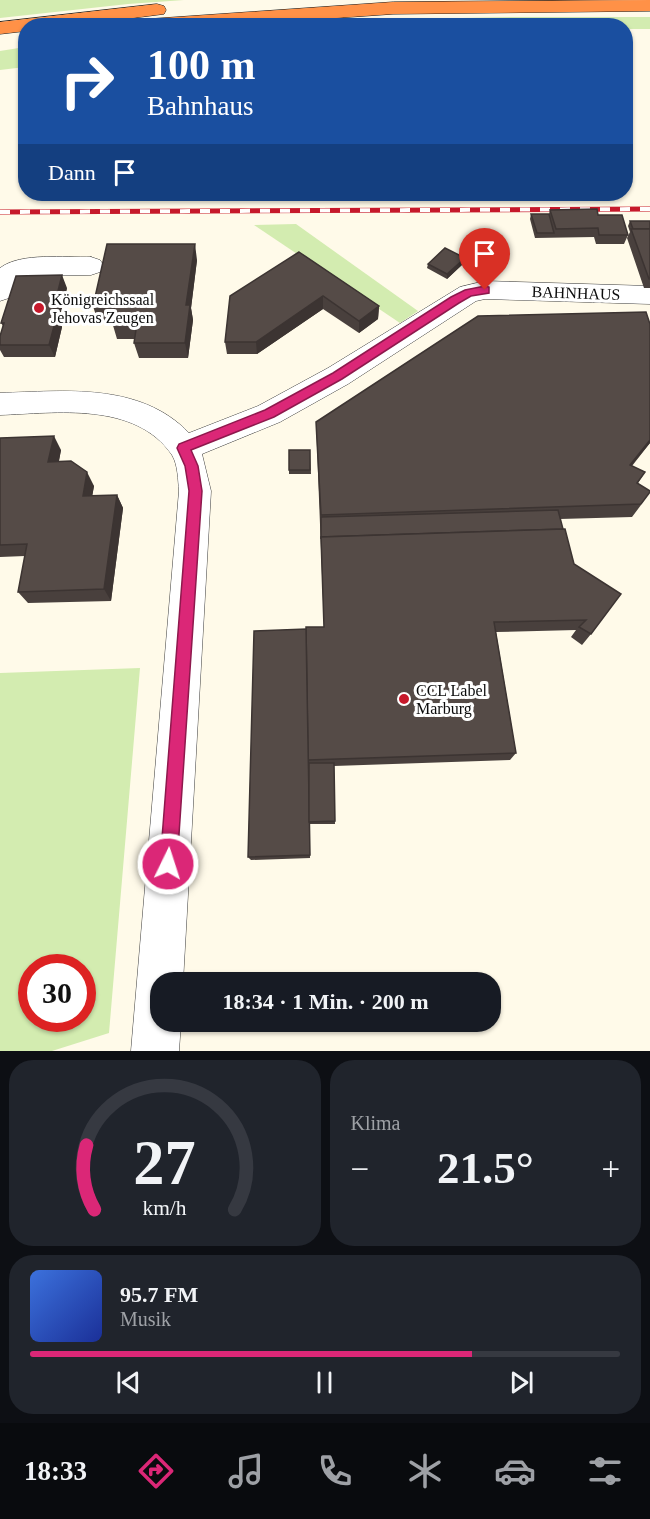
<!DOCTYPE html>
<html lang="de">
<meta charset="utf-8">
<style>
:root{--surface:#171b24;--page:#20242c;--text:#f1f3f6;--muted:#9ea1a6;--line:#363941;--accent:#db2777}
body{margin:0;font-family:Georgia,serif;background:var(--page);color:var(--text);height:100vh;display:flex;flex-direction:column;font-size:22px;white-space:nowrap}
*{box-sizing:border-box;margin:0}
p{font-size:20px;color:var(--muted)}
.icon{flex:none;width:33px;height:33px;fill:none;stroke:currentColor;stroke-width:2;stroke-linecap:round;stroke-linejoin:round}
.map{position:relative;height:1051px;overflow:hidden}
.side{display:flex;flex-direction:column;gap:9px;padding:9px;background:#0d0f14;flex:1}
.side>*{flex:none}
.top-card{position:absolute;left:18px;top:18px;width:615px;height:183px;border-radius:24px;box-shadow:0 2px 4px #0004;background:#1a4fa0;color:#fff;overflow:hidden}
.speed{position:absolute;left:18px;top:954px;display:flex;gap:12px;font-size:30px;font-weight:700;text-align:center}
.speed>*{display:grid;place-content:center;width:78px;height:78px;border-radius:50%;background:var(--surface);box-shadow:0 2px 4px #0004;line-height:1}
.speed .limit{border:9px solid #d22;background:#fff;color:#111}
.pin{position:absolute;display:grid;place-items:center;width:51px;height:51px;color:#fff;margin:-62px -26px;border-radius:50% 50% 50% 0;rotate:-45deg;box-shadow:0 0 6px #0007}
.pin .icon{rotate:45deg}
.me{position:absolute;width:66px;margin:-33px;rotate:4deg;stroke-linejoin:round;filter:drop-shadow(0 0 4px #0008)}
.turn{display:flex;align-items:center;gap:21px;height:126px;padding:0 30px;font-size:27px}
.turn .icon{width:78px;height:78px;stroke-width:2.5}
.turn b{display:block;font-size:42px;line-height:51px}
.then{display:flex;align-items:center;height:57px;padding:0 30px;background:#0003;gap:12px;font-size:22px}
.big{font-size:45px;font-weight:600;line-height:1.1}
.side .widget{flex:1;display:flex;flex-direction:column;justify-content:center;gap:9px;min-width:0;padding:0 21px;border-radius:24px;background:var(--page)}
.side .dial{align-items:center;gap:0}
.dial svg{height:156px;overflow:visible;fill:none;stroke:var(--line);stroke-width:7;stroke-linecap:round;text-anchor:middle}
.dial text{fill:var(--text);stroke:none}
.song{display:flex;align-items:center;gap:18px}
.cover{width:72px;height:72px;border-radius:9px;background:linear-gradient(135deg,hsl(220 70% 55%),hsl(230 70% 35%))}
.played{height:6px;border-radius:3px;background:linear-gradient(90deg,var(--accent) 75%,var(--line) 75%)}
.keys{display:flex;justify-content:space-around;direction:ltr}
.heat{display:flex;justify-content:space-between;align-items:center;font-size:33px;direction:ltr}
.side .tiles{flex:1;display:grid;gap:9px;grid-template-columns:1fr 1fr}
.widget:last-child{grid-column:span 2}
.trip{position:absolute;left:150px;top:972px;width:351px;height:60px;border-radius:24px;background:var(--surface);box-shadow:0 2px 4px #0004;font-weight:600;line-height:60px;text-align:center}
.tabs{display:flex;height:96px;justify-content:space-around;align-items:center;background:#090b0e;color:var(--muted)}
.tabs .icon{width:42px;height:42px}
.tabs .on{color:var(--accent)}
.tabs b{font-size:27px;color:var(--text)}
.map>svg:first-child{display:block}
.green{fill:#d3ecb0;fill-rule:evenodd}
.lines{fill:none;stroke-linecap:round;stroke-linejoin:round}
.minor-casing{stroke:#3e3e3e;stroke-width:1}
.highway-casing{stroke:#1c1c1c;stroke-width:1}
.minor{fill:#fff;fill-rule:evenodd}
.highway{fill:#ff9147;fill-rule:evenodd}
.rail-casing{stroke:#c6192b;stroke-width:5}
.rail{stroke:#fff;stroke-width:4;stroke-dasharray:10;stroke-linecap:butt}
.wall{fill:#49403d}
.shaded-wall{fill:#3c3432}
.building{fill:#554b47;stroke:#3c3432;stroke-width:1.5}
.route{fill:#db2777;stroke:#8e194d;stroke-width:1.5}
.poi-dot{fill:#c6192b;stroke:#fff;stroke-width:2}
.labels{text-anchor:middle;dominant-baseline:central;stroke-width:6;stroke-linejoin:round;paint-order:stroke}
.street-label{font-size:16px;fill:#0b0b0b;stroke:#fff}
.poi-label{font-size:16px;fill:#0b0b0b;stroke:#fff;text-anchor:start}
</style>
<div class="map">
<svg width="650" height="1051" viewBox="0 0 650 1051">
<rect width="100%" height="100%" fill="#fffae9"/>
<g class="green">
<path d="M0,0H184L128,4L0,18Z"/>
<path d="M514,17H650V29H626V26L265,25L319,21Z"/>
<path d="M25,47V67L0,70V51Z"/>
<path d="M296,224L418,311L400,323L254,225Z"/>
<path d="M140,668L109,1033L52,1051H0V673ZM32,968H82V1018H32Z"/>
</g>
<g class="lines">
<defs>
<g id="minor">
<path d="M91,257L100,260L104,266L100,272L91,275L25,276L17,282L9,298L0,301V268C21,252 65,258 91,257Z"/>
<path d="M485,281L650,286V304L485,299L476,301L348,384L280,422L202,454L211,491L183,982H160V1022H181L179,1051H131L179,491C178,480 178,465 172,455C135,401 56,413 0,415V393C65,391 140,382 189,433L258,406L328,368L460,287Z"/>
</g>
<g id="highway">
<path d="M650,0V11L393,14L223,26H125L127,22L134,20L393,2Z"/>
<path d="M157,4L164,6L166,10L164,14L71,26H26V31L0,34V22Z"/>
</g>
</defs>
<use href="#minor" class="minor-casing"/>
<use href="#highway" class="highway-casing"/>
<use href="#minor" class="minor"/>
<use href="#highway" class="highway"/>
<defs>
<path id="rail" d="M0,212L650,209"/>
</defs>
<use href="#rail" class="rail-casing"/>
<use href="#rail" class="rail"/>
</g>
<g class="wall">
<path d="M550,210L598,215L628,235L624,244H596L594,237L535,238L530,219L531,214H549Z"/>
<path d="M630,221H650V288H644L627,238L630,232L628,226Z"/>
<path d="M480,250L475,263L464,260V263L447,279L427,268L428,264L461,256L462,255Z"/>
<path d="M299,252L379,306L378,319L359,333L323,309L257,354H227L225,342Z"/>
<path d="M197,260L191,308L193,320L188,358H139L134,343L135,339H117L112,322H98L93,306Z"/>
<path d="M67,288L59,320L62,327L55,357H4L0,350V336L3,326L1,323Z"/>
<path d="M650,324V443L632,466L645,472L638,483L641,505L632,517L560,519L591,634L582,645L571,637L576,630L496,632L516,753L510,760L334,766L335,824H310V858L251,860L248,857L306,629L324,627L316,422Z"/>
<path d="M0,438L61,450L59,461L94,486L92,496L117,495L123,508L111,601L28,603L18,592L25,556L0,557Z"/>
<path d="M310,450L311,474H289V470Z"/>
</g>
<g class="shaded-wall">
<path d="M195,244L197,260L191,308L193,320L188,358L185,343L186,305Z"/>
<path d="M465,258L464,263L447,279V274Z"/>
<path d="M62,275L67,288L59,320L62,327L55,357L49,345L52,315Z"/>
<path d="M323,296V309L257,354L256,342Z"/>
<path d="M379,306L378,319L359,333V321Z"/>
<path d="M54,436L61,450L56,475L48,462Z"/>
<path d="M650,440V443L621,478L630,465Z"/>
<path d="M87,472L94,486L90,509L83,496Z"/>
<path d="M117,495L123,508L111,601L104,589Z"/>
</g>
<g class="building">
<path d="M597,209L598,215H622L628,235H599L598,228L556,229L550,210Z"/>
<path d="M531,214H549L554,233H537Z"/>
<path d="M630,221H650V229H633Z"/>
<path d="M631,229H650V279H649Z"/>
<path d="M107,244H195L186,305H190L185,343H134L137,323H111L115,306H93Z"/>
<path d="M466,246L480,250L476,259L462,255Z"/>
<path d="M445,248L465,258L447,274L428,264Z"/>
<path d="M299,252L379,306L359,321L323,296L256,342H225L230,296Z"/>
<path d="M62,275L52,315H57L49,345H0V336L4,323H1L16,276Z"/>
<path d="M646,312L650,324V440L630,465L645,472L637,483L650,491V492L641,504L321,515L316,422L478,316Z"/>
<path d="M54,436L48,462L71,461L87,472L83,496L117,495L104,589L18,592L27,544L0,545V438Z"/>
<rect x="289" y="450" width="21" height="20"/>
<path d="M558,510L563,529L321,537V539V517Z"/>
<path d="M565,529L574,564L621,594L591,634L579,627L586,620L494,622L516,753L308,760L306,627H324L321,537Z"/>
<path d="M306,629L310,855L248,857L254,631Z"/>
<path d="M309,763H334L335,821L309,822Z"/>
</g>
<path class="route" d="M485,286L489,287V293L471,296L459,303L342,379L274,417L191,450L198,466L202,491L177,864L175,871L168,873L162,871L160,864L189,491L185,466L177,448L179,444L265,410L333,373L451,297L465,290Z"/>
<g class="poi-dot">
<circle cx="39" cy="308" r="6"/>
<circle cx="404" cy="699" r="6"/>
</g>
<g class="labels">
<g class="street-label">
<text transform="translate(576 293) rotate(2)">BAHNHAUS</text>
</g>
<g class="poi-label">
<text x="51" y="299">Königreichssaal<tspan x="51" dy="18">Jehovas Zeugen</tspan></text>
<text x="416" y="690">CCL Label<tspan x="416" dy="18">Marburg</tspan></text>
</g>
</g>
</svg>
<div class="speed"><div class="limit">30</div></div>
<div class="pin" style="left:485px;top:290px;background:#d93025"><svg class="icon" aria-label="arrive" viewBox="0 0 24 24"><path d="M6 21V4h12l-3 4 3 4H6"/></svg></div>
<svg class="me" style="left:168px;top:864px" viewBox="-20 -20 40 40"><circle r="17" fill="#db2777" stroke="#fff" stroke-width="3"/><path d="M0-11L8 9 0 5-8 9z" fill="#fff"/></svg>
<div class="trip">18:34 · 1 Min. · 200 m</div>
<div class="top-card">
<div class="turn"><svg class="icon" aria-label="right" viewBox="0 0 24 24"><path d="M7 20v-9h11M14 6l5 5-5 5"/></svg><div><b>100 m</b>Bahnhaus</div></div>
<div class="then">Dann<svg class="icon" aria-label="arrive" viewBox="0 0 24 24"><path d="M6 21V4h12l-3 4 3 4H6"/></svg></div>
</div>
</div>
<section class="side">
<div class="tiles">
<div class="widget dial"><svg viewBox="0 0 100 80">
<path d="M14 69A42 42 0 1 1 86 69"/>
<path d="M14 69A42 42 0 0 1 10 36" stroke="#db2777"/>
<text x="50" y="56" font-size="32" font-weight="700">27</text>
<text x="50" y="72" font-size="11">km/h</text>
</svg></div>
<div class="widget"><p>Klima</p>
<div class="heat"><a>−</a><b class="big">21.5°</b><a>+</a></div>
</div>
<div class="widget">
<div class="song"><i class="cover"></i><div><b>95.7 FM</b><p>Musik</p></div></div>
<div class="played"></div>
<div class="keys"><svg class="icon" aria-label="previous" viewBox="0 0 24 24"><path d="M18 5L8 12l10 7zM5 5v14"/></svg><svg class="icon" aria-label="pause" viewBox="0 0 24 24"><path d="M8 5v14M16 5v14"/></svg><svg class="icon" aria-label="next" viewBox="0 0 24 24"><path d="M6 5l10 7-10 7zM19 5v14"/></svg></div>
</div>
</div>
</section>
<nav class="tabs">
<b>18:33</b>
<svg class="icon on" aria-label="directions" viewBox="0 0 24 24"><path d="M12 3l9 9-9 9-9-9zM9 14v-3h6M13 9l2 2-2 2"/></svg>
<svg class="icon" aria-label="music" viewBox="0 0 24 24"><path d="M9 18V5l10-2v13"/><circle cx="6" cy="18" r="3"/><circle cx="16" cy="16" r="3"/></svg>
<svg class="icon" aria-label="phone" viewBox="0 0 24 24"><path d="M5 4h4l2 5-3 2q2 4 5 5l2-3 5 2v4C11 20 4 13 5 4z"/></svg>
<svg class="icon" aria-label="climate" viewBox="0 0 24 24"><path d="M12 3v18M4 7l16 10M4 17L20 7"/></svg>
<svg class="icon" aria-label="car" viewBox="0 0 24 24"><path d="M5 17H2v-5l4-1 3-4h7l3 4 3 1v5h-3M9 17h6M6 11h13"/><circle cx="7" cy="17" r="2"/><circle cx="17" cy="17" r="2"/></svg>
<svg class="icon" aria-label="filters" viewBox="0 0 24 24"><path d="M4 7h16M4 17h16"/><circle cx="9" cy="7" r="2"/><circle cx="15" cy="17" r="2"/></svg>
</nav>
